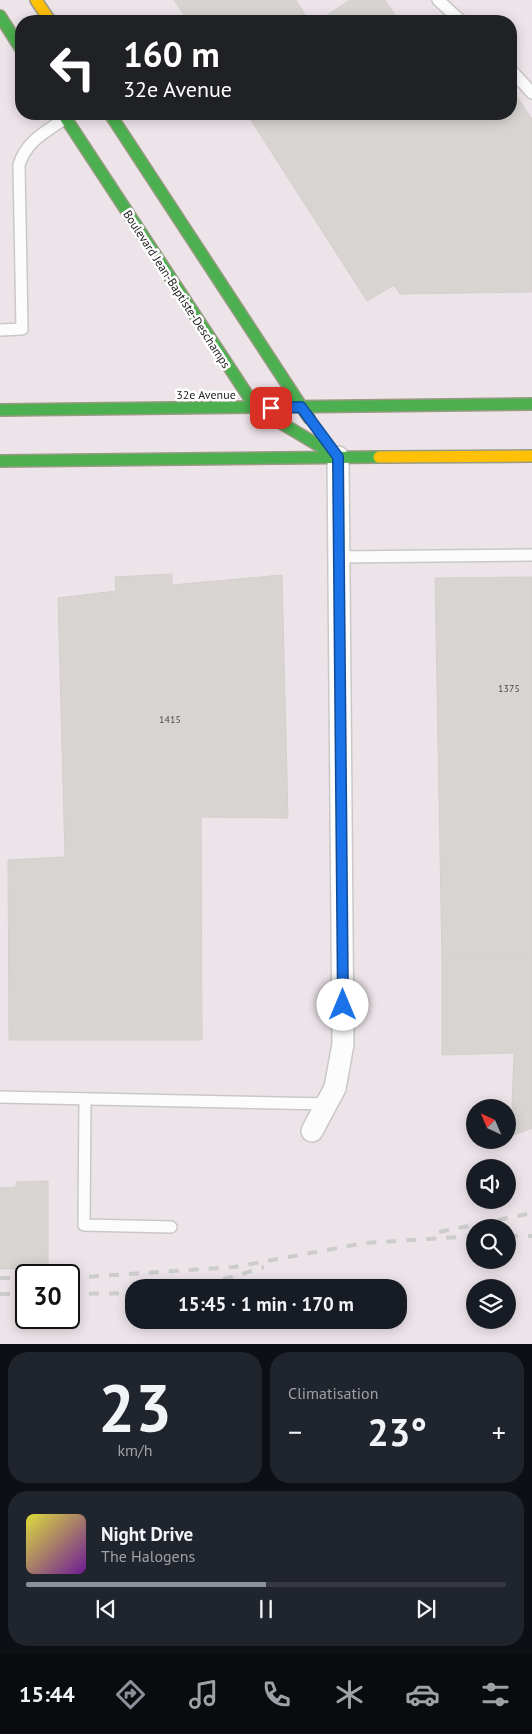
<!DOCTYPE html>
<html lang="fr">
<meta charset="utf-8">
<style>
:root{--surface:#171b24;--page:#20242c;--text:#f1f3f6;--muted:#9ea1a6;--line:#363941;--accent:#8c9099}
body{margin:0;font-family:"PT Sans",sans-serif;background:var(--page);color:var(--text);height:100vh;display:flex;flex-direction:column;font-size:19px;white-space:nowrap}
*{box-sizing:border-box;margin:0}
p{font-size:16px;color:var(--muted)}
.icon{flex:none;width:28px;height:28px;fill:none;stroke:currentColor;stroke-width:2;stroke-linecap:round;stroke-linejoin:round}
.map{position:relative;height:1344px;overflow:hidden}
.panel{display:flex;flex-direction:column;gap:8px;padding:8px;background:#0d0f14;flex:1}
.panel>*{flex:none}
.banner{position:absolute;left:15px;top:15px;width:502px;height:105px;border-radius:20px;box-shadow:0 2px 12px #0003;background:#202124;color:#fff;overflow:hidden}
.needle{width:32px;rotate:316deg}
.tools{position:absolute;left:466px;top:1099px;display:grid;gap:10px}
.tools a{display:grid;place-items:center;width:50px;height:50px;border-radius:50%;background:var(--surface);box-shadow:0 2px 12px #0003;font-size:25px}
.speed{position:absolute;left:15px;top:1264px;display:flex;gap:10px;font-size:25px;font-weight:700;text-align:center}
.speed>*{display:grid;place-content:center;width:65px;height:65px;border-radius:50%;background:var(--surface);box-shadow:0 2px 12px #0003;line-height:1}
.speed .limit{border:2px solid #111;border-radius:8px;background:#fff;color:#111}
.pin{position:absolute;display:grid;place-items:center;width:42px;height:42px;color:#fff;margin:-21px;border-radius:10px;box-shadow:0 2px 8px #0006}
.me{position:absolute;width:55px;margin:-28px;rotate:0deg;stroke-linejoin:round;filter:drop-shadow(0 0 4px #0008)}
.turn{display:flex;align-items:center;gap:18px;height:105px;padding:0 25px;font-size:22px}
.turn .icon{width:65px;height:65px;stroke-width:2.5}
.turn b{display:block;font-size:35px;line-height:42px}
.big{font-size:38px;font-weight:600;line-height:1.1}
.panel .tile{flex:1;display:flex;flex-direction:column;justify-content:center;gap:8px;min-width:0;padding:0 18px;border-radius:20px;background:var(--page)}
.panel .dial{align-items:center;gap:0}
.dial b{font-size:65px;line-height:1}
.song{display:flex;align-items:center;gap:15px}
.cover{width:60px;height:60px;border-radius:8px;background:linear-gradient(135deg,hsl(60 70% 55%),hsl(280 70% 35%))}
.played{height:5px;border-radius:2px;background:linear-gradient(90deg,var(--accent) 50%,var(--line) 50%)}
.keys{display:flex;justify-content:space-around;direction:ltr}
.heat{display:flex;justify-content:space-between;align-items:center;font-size:28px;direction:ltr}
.panel .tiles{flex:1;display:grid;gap:8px;grid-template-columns:1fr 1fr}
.tile:last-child{grid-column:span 2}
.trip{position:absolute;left:125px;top:1279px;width:282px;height:50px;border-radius:20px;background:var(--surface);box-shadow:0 2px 12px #0003;font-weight:600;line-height:50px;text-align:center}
.dock{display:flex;height:80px;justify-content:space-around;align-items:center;background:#090b0e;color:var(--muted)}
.dock .icon{width:35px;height:35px}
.dock .current{color:var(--accent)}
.dock b{font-size:22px;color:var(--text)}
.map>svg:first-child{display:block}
.industrial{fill:#ede4e9;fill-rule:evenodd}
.building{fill:#d7d4d2;stroke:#d3d0cc}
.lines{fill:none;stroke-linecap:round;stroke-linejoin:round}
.lane-casing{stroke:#c9c8c7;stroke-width:14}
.street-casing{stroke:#c9c8c7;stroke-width:24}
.fast-casing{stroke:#999a82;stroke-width:14}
.slow-casing{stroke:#999a82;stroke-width:14}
.lane{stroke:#fdfcfc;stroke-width:11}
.street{stroke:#fdfcfc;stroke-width:21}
.fast{stroke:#4caf50;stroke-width:11}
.slow{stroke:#ffc107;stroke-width:11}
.rail{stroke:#ccc;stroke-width:4;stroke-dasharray:10 10;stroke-linecap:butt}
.route-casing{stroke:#114b97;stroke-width:12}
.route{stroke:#1a73e8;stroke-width:9}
.labels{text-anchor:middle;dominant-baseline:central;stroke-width:5;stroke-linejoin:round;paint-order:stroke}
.number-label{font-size:10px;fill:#4f4e4e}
.street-label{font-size:12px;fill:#222;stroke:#fff}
</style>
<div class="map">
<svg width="532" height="1344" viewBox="0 0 532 1344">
<rect width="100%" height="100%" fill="#f0eeeb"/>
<path class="industrial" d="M0,0H532V1344H0ZM21,21H511V114H21ZM475,1108H508V1140H475ZM475,1168H508V1200H475ZM475,1228H508V1260H475ZM26,1275H69V1318H26ZM134,1288H399V1320H134ZM475,1288H508V1320H475Z"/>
<g class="building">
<path d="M174,0H296L309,21H188Z"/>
<path d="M350,0H385L399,21H318Z"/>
<path d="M511,88L532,119V292L400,294L394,285L367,301L247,114H511Z"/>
<path d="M172,574V585L282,575L288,818L201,817L202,1040H9L8,860L65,857L58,598L116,591L115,577Z"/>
<path d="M532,577V960H442L435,578Z"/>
<path d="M442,960H532V1128L511,1136L514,1053L442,1055Z"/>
<path d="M48,1181V1268L0,1269V1188L16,1187V1182Z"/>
</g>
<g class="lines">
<defs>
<g id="lane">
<path d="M438,0L461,21"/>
<path d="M511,70L532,93"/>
<path d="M0,330L22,329L19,165C26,141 47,131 66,118"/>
<path d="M339,557L532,555"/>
<path d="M0,1097L328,1104"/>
<path d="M85,1099L84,1225L171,1227"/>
</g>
<path id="street" d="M312,1131L335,1088L343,1044L338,457"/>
<g id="fast">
<path d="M0,16L21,49"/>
<path d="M63,114L256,408L338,457"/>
<path d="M110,114L309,418"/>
<path d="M0,410L532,404"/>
<path d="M0,461L379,457"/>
</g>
<g id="slow">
<path d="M36,0L50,21"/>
<path d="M379,457L532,456"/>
</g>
</defs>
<use href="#lane" class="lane-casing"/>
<use href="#street" class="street-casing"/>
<use href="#fast" class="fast-casing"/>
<use href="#slow" class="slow-casing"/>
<use href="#lane" class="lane"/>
<use href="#street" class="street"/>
<use href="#fast" class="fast"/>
<use href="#slow" class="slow"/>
<g class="rail">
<path d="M439,1232L532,1213"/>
<path d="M508,1236H532"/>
<path d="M0,1278H26"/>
<path d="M69,1278L234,1267L365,1243L475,1236"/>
<path d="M184,1288L232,1277L264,1267"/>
<path d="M0,1294H26"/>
<path d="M69,1294L134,1293"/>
</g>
</g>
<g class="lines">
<defs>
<path id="route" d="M271,408L301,407L338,457L343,1005"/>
</defs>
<use href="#route" class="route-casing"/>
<use href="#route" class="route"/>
</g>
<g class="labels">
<g class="number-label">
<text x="509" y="688">1375</text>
<text x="170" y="719">1415</text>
</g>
<g class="street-label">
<text transform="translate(177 289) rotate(57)">Boulevard Jean-Baptiste-Deschamps</text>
<text x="206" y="394">32e Avenue</text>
</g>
</g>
</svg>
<div class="tools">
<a><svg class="needle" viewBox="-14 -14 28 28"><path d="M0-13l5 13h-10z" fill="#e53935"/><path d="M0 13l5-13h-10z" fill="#9ea1a6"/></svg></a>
<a><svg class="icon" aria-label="sound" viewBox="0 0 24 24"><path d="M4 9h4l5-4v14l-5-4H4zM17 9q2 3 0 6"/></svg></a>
<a><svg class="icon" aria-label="search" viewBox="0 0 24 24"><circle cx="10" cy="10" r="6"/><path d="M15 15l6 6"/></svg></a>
<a><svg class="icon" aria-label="layers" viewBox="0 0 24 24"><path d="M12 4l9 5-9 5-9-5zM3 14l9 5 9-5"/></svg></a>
</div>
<div class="speed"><div class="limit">30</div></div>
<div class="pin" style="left:271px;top:408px;background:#d93025"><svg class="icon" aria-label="arrive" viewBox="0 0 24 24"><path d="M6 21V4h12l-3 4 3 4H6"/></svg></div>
<svg class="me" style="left:343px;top:1005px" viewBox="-20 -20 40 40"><circle r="19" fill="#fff"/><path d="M0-13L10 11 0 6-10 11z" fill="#1a73e8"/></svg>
<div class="trip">15:45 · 1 min · 170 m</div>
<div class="banner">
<div class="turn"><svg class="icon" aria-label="left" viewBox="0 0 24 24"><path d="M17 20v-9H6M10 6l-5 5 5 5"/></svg><div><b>160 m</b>32e Avenue</div></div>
</div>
</div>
<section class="panel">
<div class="tiles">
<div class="tile dial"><b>23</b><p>km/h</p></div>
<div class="tile"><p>Climatisation</p>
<div class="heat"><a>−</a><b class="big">23°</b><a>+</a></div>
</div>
<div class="tile">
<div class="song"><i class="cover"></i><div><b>Night Drive</b><p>The Halogens</p></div></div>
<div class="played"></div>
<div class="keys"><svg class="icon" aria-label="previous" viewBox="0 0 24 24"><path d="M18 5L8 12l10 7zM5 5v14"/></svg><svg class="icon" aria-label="pause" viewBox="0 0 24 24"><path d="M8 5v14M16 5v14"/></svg><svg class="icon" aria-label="next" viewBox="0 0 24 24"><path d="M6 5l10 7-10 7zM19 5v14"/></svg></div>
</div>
</div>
</section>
<nav class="dock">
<b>15:44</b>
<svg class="icon current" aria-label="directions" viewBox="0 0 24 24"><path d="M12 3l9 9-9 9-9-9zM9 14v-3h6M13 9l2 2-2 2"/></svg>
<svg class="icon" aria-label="music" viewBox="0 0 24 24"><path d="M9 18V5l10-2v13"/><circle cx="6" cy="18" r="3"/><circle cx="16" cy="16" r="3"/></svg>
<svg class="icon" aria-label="phone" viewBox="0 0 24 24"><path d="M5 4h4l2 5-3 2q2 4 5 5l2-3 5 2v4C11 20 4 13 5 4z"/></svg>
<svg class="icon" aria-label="climate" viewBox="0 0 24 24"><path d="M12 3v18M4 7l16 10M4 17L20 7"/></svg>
<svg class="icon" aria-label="car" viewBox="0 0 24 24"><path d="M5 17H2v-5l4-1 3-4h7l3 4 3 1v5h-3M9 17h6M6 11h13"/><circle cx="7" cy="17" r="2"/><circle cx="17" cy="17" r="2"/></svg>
<svg class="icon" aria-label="filters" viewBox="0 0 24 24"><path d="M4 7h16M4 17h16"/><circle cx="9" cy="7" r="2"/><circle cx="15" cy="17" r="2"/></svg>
</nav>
